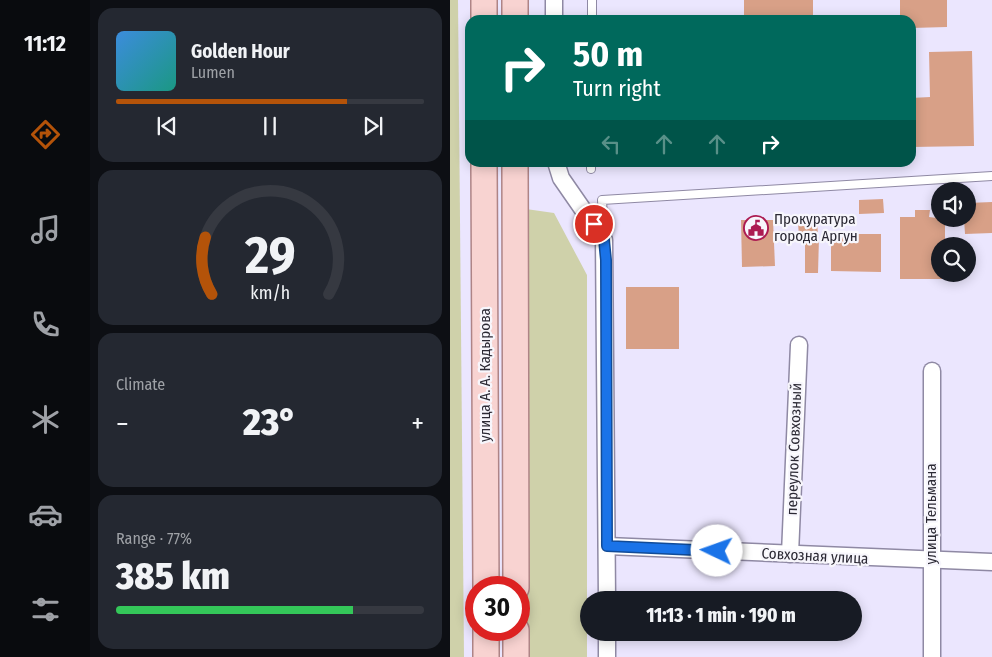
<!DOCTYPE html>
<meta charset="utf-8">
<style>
:root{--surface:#171b24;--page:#242831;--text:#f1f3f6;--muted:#9ea1a6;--line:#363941;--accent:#b45309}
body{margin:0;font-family:"Fira Sans Condensed",sans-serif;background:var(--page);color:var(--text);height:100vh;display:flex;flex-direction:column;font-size:19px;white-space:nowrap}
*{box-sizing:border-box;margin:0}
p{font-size:16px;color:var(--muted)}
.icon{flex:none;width:28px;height:28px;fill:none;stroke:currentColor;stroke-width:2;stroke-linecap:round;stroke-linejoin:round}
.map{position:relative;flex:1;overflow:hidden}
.panel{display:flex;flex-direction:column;gap:8px;padding:8px;background:#0d0f14;width:360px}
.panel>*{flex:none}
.top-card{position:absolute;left:15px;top:15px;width:451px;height:152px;border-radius:15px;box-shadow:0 2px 12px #0003;background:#00695c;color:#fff;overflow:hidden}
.fabs{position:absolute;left:481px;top:182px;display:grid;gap:10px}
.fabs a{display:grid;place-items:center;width:45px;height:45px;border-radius:50%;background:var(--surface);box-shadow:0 2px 12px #0003;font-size:25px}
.speed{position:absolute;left:15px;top:576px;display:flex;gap:10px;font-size:25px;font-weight:700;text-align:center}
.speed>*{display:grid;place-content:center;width:65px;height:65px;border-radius:50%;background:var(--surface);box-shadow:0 2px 12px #0003;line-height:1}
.speed .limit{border:8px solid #d22;background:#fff;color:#111}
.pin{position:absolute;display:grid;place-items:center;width:42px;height:42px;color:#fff;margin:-21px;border:2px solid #fff;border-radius:50%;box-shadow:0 1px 5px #0007}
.me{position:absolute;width:55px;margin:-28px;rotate:273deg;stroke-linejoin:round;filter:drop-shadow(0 0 4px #0008)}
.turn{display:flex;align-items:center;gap:18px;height:105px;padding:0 25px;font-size:22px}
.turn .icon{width:65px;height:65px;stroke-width:2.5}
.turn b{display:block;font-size:35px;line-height:42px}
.lanes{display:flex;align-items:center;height:48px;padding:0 25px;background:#0003;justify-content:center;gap:25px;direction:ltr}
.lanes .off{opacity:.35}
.big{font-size:38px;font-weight:800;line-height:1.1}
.panel .tile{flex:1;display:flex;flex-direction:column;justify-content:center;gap:8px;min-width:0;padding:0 18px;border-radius:15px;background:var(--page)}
.panel .dial{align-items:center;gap:0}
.dial svg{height:130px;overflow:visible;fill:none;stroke:var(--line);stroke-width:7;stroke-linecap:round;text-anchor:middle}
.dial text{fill:var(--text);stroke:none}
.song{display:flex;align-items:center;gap:15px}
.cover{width:60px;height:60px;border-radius:8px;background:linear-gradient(135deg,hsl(210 70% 55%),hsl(170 70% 35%))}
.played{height:5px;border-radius:2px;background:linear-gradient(90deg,var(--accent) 75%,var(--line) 75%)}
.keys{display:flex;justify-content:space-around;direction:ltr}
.heat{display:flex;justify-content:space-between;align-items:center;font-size:28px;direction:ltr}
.charge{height:8px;border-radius:4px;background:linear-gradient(90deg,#34c759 77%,var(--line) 0)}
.trip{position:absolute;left:130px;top:591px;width:282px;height:50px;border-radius:25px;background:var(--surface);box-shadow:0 2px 12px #0003;font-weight:800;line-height:50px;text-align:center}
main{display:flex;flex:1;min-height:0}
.menu{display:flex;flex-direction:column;width:90px;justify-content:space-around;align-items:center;background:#090b0e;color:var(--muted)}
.menu .icon{width:35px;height:35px}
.menu .current{color:var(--accent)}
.menu b{font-size:22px;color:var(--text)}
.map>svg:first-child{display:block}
.green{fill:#cfd1aa}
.building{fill:#d8a087}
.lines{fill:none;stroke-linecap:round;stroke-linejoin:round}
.service-casing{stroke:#8f89a4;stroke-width:10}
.minor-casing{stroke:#8f89a4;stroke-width:19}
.primary-casing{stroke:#ae8486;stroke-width:28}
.service{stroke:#fff;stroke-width:8}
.minor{stroke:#fff;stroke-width:16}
.primary{stroke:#f8d3d1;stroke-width:25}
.route-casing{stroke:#114b97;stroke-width:12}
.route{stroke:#1a73e8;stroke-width:9}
.labels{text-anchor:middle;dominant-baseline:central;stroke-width:4.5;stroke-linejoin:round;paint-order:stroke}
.poi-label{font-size:15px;fill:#2b2934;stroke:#f7f6fc;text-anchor:start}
.street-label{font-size:15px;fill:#2b2934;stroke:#f7f6fc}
</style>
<main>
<nav class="menu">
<b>11:12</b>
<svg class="icon current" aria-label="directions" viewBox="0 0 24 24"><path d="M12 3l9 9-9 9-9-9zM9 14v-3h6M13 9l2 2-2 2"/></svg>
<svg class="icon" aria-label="music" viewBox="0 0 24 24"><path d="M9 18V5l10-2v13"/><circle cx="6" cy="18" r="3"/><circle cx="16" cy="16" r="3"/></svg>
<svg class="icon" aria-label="phone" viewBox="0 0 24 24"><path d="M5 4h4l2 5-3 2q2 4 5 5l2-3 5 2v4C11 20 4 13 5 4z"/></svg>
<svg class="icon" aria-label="climate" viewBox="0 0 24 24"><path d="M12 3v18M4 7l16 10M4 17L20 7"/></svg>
<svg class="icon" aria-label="car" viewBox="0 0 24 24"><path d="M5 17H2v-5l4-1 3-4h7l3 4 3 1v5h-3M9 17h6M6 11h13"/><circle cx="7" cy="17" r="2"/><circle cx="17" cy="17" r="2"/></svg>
<svg class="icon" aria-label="filters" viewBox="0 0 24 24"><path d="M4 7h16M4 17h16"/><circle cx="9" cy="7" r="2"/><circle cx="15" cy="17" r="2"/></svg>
</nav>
<section class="panel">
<div class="tile">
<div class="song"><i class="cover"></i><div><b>Golden Hour</b><p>Lumen</p></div></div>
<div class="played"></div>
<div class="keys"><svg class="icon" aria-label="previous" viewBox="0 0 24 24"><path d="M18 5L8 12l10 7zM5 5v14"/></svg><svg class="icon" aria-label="pause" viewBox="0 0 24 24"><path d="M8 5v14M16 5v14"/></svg><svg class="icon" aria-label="next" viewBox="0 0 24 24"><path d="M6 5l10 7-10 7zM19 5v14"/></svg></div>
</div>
<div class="tile dial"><svg viewBox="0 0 100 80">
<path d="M14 69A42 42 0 1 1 86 69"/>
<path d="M14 69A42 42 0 0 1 10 34" stroke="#b45309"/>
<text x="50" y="56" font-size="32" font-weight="700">29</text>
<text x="50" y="72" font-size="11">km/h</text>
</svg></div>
<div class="tile"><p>Climate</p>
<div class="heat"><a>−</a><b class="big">23°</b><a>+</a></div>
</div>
<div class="tile"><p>Range · 77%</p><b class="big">385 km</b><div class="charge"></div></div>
</section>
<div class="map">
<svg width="542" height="657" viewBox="0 0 542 657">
<rect width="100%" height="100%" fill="#ebe6fe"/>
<g class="green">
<path d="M0,0H8L14,657H0Z"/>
<path d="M76,209L104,213L137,275V657H75Z"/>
</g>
<g class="building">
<path d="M294,0H363V16L294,15Z"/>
<path d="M450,0H497V27L461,28V20H450Z"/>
<path d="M522,51L524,146L461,147V98L480,97L479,52Z"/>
<path d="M433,199L434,213L409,214V200Z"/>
<path d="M542,202V233L515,234L514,219H518V203Z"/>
<path d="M465,210H480L479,217L495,219V246H490V274H495V279H450V217H465Z"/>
<path d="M291,220H323L325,266L292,267Z"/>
<path d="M367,221L368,235L349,237L348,222Z"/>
<path d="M381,234H431V272L381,271Z"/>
<path d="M355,237H369L368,273H355Z"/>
<rect x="176" y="287" width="53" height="62"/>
</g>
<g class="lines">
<defs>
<g id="service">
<path d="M142,20V0"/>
<path d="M141,169V162"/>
<path d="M154,235L152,200L542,176"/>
</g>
<g id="minor">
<path d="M104,0V20"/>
<path d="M106,162L111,178L154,240L157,600"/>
<path d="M482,371V657"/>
<path d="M157,546L542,562"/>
<path d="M340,554L349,345"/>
<path d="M157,657V632"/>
</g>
<g id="primary">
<path d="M34,0V20"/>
<path d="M65,0V20"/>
<path d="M34,162L36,588"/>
<path d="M65,162L66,588"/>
<path d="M36,630V657"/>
<path d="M66,630V657"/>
</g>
</defs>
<use href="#service" class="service-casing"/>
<use href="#minor" class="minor-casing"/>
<use href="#primary" class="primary-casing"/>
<use href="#service" class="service"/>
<use href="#minor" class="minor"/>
<use href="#primary" class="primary"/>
</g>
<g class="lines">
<defs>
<path id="route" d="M144,224L154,240L156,260L157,546L267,551"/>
</defs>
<use href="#route" class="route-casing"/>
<use href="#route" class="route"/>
</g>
<defs>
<symbol id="civic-ring" viewBox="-11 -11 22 22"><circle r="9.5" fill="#f7f6fc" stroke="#ac1b51" stroke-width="1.5"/><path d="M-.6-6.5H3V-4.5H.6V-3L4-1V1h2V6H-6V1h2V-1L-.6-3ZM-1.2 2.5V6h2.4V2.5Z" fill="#ac1b51"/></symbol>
</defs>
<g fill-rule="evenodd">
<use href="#civic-ring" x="292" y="214" width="28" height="28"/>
</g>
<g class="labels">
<g class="poi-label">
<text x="324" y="219">Прокуратура<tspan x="324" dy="17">города Аргун</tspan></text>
</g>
<g class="street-label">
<text transform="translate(35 375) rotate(-90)">улица А. А. Кадырова</text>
<text transform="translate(344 449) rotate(-88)">переулок Совхозный</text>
<text transform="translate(481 514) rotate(-90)">улица Тельмана</text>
<text transform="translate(365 556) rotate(3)">Совхозная улица</text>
</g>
</g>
</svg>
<div class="fabs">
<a><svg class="icon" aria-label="sound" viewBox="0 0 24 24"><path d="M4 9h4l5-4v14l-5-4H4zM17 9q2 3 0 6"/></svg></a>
<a><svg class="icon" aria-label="search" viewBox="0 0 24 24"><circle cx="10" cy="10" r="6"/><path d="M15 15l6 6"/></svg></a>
</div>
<div class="speed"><div class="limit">30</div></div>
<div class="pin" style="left:144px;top:224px;background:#d93025"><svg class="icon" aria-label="arrive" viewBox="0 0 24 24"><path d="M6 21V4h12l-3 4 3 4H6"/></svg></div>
<svg class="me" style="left:267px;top:551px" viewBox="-20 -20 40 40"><circle r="19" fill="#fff"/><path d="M0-13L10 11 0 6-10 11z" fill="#1a73e8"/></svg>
<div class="trip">11:13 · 1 min · 190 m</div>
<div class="top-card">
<div class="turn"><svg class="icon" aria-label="right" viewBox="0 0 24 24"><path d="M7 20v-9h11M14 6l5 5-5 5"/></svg><div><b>50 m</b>Turn right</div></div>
<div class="lanes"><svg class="icon off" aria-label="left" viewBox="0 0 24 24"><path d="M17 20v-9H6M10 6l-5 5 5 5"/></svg><svg class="icon off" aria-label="ahead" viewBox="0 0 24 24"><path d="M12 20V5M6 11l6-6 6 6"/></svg><svg class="icon off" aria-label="ahead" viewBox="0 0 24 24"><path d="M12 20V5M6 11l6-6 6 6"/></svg><svg class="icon" aria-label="right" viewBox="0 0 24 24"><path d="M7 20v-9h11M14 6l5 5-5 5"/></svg></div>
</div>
</div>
</main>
